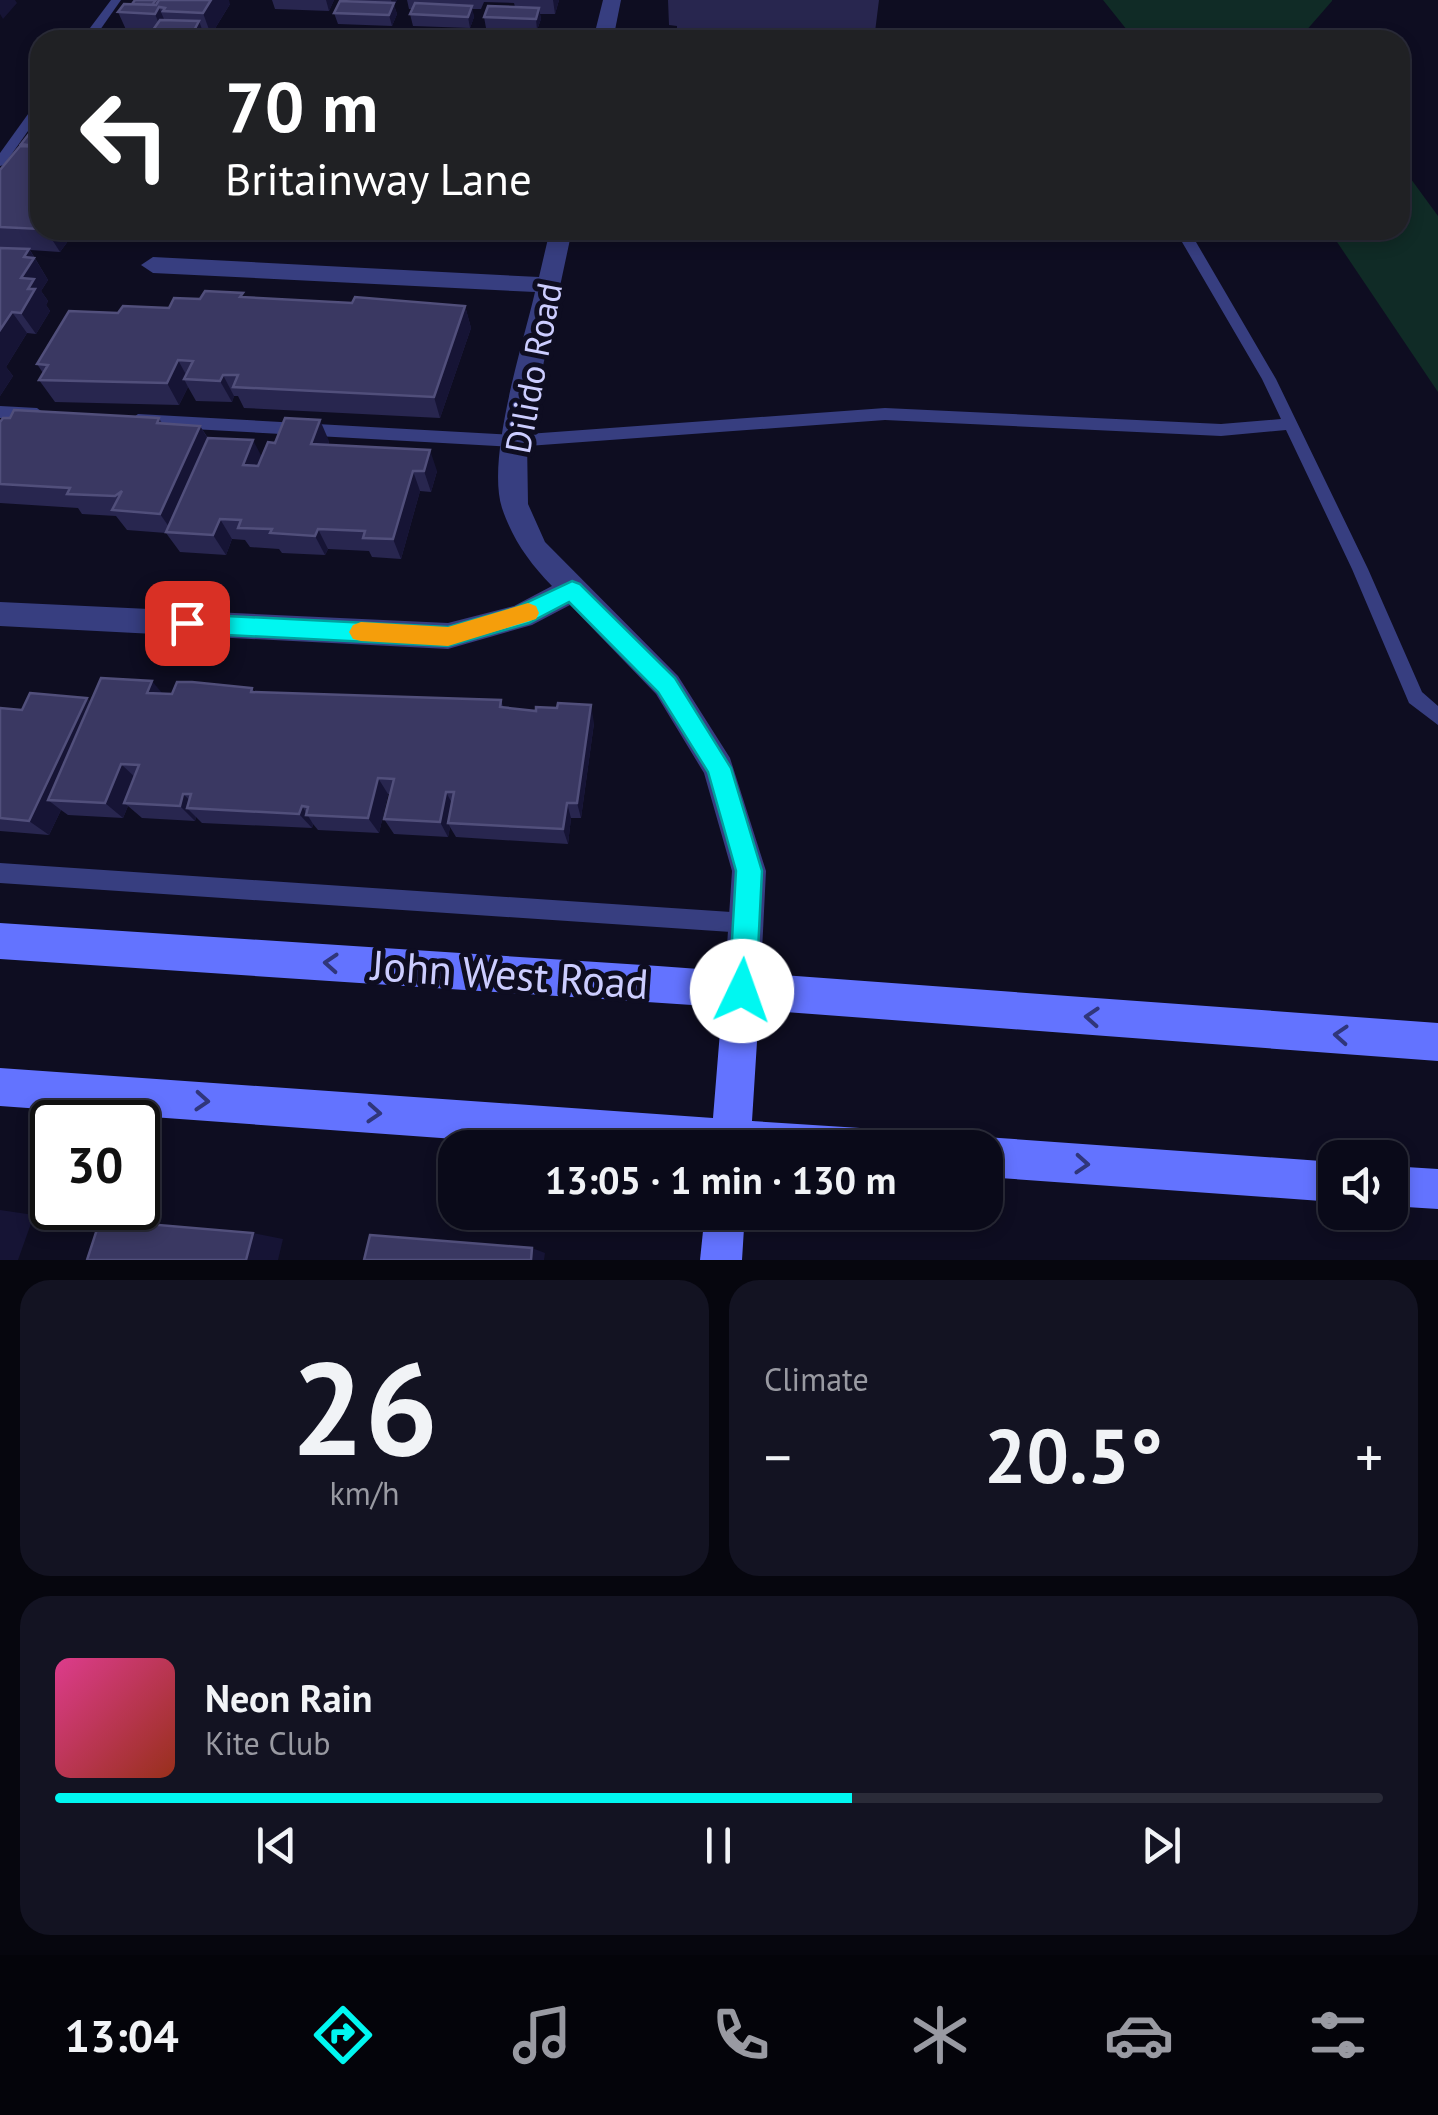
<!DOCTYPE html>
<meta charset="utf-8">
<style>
:root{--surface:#0a0a19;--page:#131322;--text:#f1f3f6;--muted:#999aa2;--line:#2a2b38;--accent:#00f7f1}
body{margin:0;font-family:"PT Sans",sans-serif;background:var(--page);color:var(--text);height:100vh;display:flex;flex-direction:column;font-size:38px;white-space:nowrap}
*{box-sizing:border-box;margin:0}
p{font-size:32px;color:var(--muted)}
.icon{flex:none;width:55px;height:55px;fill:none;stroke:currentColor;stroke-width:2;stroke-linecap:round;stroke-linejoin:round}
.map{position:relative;height:1260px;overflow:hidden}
.drawer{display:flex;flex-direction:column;gap:20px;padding:20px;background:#06060e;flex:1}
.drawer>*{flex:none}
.guide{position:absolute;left:30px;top:30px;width:1380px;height:210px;border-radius:30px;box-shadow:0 5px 15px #0003,0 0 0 2px var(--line);background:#202124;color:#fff;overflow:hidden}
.buttons{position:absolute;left:1318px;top:1140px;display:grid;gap:20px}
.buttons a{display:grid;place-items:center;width:90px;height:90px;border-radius:20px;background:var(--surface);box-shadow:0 5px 15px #0003,0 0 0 2px var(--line);font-size:50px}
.speed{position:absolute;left:30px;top:1100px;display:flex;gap:20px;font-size:50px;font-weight:700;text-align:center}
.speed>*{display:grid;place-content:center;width:130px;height:130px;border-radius:50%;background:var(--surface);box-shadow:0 5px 15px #0003,0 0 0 2px var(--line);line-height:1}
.speed .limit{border:5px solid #111;border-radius:15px;background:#fff;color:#111}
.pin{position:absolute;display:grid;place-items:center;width:85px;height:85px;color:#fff;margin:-42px;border-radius:20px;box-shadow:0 5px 15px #0006}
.me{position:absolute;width:110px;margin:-55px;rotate:3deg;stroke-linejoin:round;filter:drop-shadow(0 0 8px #0008)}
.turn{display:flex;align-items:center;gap:35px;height:210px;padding:0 30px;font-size:45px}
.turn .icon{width:130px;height:130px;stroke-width:2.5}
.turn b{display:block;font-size:70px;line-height:85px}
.big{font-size:75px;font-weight:800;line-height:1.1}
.drawer .card{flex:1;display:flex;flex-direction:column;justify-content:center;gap:15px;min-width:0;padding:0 35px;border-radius:30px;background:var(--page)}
.drawer .dial{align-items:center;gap:0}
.dial b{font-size:130px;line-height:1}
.song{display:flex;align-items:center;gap:30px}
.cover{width:120px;height:120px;border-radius:15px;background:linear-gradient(135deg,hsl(330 70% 55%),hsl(10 70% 35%))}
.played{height:10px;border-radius:5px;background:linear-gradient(90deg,var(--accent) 60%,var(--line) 60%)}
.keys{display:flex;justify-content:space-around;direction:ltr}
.heat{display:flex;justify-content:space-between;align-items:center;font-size:55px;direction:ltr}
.drawer .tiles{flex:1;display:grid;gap:20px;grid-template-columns:1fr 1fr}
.card:last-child{grid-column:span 2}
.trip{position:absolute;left:438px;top:1130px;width:565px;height:100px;border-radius:30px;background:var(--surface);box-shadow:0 5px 15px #0003,0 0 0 2px var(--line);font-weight:800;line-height:100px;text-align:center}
.tab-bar{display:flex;height:160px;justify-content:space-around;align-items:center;background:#04040a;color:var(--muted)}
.tab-bar .icon{width:70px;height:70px}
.tab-bar .on{color:var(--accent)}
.tab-bar b{font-size:45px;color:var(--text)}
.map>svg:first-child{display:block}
.green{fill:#102b26}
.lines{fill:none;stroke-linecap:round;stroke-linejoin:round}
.lane{fill:#373e80;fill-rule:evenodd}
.street{fill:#373e80;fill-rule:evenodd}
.secondary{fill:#6373ff;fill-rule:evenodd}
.wall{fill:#28264f}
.shaded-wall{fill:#161435}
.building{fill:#3a3862;stroke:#514f7b;stroke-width:2.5}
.oneway{stroke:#30367a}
.route{fill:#00f7f1;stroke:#00a19d;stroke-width:2.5}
.slow{fill:#f59e0b}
.labels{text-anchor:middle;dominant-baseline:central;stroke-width:10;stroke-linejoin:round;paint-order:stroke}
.street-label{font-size:35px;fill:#cccdff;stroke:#0e0d21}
.near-street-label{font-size:42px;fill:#cccdff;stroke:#0e0d21}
</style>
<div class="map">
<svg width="1438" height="1260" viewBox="0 0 1438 1260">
<rect width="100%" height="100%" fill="#0e0d21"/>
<g class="green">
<path d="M1103,0H1332V1L1298,40H1135Z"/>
<path d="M1400,164L1438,216V392L1329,230H1400Z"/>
</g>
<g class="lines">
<g class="lane">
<path d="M111,0H121L93,40H81Z"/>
<path d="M40,102V114L4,165L0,166V153L36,103Z"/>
<path d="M1175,230H1189L1276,379L1368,569L1422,692L1438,706V725L1409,703L1352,569L1286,430L1221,436L885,420L514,447L138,426L130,420L138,414L514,435L885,408L1221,424L1281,419L1262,379Z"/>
<path d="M0,406L37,408L45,414L37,420L0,418Z"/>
<path d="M0,863L746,913L753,916L756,923L753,930L746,933L0,883Z"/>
</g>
<g class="street">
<path d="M603,0H621L613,40H593Z"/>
<path d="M550,230H572L527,441L528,504L545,542L678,676L730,758L766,871L760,991L755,1004L742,1009L729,1004L724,991L732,871L704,773L656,694L570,605L532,625L448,649L0,626V602L448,623L514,606L552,586C529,562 513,540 502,508C486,459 523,344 535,292L153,273L141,265L153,257L539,277Z"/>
</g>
<g class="secondary">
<path d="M0,923L658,966L1438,1023V1061L759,1010L752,1121L860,1128L874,1134L880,1148H578L0,1106V1068L713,1118L722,1007L0,959Z"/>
<path d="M985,1137L1335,1162V1202L985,1177V1148H969Z"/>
<path d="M1390,1166L1438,1169V1209L1390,1206Z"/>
<path d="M705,1212H745L742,1260H700Z"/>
</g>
</g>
<g class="wall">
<path d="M272,0H334L329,11L275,9Z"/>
<path d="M349,0H397L394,5L397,14L392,26L338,24L334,13L372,3Z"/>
<path d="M407,0H559L555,14H540L541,19L537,30L486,28L484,17L515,7L514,3L484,2L481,9H472L474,17L470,28L413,26L410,14L413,9H409Z"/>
<path d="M668,0H768V7V0H879L875,32H865L864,40H829V33H815V38L780,37L781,29L767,28V36L726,35V29H713L712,36L677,35V26L669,25Z"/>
<path d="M124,4H230L211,35L204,34L206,40H143L145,35L128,34L118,12Z"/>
<path d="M40,125V230H76L60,252L30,250L48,280L41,291L48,301L46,305L50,311L36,334L27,333L6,367L13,376L0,396V170L23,146L21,144Z"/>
<path d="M333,230H352L351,233L334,232Z"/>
<path d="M369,230H496L495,235L480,234L479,238L451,232L450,236Z"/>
<path d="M245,298L352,303L465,306L471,328L440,418L244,408L238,396H234L232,402L196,401L188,387L179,405L55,402L39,380L43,373L37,364L118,313L169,308L200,299Z"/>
<path d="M159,418L162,423L200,426L208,438L262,457L329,441L328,445L437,471L431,492L420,491L401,559L372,557L369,551L328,549L325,555L282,553L279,549L250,547L245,540L232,539L226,555L180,552L166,533L127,530L116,516L82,514L78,508L0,503V422Z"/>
<path d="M252,688L255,693L501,700L503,707L594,723L581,818H571L568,844L456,837L450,827L448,837L394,834L384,819L390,794H388L379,833L318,830L313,824L312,828L202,823L196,817L195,821L142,818L128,806L123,818L68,815L61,810L49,835L0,831V708L22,710L163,694Z"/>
</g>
<g class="shaded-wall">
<path d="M0,0H15L17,3L3,19L0,14Z"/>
<path d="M156,0H168L159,7L168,29L164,36L155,14L146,13Z"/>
<path d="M211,0H229L230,4L211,35L203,13Z"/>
<path d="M326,0H334L329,11Z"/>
<path d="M391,0H397L394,5L397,14L392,26L389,15L393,7Z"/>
<path d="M553,0H559L555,14Z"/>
<path d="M472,6L474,17L470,28L468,17Z"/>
<path d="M539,8L541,19L537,30L536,19Z"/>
<path d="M199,21L206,40H189Z"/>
<path d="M46,230H76L60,252Z"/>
<path d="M29,249L48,280L41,291L48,301L46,305L50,311L36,334L21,313V278L24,257Z"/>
<path d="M465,306L471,328L440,418L434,397Z"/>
<path d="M12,312L27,333L6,367L13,376L0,396V330Z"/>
<path d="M178,360L189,380L184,379L188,387L179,405L167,383Z"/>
<path d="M223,375L234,396L232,402L220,381Z"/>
<path d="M320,420L329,441L321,465L311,444Z"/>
<path d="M200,426L213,447L174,534L160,514Z"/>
<path d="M253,440L264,461L254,486L243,465Z"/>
<path d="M430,450L437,471L431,492L424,471Z"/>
<path d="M413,471L420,491L401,559L393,539Z"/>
<path d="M220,519L232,539L226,555L213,535Z"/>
<path d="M318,529L328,549L325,555L315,536Z"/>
<path d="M152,681L167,699L147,693Z"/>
<path d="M87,698L104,715L48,800L61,810L49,835L29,821Z"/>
<path d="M591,705L594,723L581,818L577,803Z"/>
<path d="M121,764L138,780L124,803L128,806L123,818L105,803Z"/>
<path d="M378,778L388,794L379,833L368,818Z"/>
<path d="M446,792L454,807L448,823L450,827L448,837L440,822Z"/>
<path d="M183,794L198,808H187L196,817L195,821L180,806Z"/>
<path d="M567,803L571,818L568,844L563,829Z"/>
<path d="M302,806L313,824L312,828L299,814Z"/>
<path d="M0,1210L34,1215L18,1260H0Z"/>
<path d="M253,1233L283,1239L278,1260H246Z"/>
<path d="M532,1248L545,1253L544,1260H531Z"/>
</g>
<g class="building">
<path d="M135,0H156L152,5L132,4Z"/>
<path d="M159,0H211L203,13L163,11L165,8L159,7L155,14L118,12L124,4L156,5Z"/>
<path d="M340,1L394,3L389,15L334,13Z"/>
<path d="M415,3L472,6L468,17L410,14Z"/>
<path d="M488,6L539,8L536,19L484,17Z"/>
<path d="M160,20L199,21L189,40H143L148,30H153Z"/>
<path d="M111,36L131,37L129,40H108Z"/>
<path d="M36,125H40V147L21,144Z"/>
<path d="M20,146L40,147V229L0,227V170Z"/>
<path d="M0,248L29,249L24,257L34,258L21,278L34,279L28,289H35L21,313L12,312L0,330Z"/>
<path d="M205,291L243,293L240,297L352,303L355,297L465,306L434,397L233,387L238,375H223L220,381L184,379L193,361L178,360L167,383L39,380L48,365L37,364L69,311L118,313L123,306L169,308L174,298L200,299Z"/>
<path d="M14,410L159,418L157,423L200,426L160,514L112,510L122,491L115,496L67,494L70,488L0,484V422L3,418H10Z"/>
<path d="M285,418L320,420L311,444L430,450L424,471H413L393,539L363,538L365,531L318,529L315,536L270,533L272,529L238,528L241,520L220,519L213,535L166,532L208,438L253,440L243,465L258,466L268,442L275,443Z"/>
<path d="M101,678L152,681L147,693L172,694L177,682H192L252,688L251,692L501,700L500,707L536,711V707L557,708L558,703L591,705L577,803H567L563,829L448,823L454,792H446L440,822L384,819L394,779L378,778L368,818L306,815L308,807L302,806L299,814L187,808L191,794H183L180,806L124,803L139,765L121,764L105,803L48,800Z"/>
<path d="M30,693L87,698L29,821L0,818V708L22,710Z"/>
<path d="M100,1220L253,1233L246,1260H87Z"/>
<path d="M370,1235L532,1248L531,1260H364Z"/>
</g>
<defs><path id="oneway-chevron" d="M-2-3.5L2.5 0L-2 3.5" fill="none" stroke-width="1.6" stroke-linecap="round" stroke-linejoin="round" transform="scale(2.5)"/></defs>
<g class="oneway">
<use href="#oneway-chevron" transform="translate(331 963) rotate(-176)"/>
<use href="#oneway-chevron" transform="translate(1092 1017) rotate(-176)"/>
<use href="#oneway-chevron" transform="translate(1341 1035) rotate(-176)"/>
<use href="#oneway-chevron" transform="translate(202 1101) rotate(4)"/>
<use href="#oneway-chevron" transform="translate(374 1113) rotate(4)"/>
<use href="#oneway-chevron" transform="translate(1082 1164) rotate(4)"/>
</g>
<path class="route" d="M572,581L580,584L675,678L731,768L762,871L756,991L752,1001L742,1005L733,1001L729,991L736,871L708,772L658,692L569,602L529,623L448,646L187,633L179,630L175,623L179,617L187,614L448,627L515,608Z"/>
<path class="slow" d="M528,603L536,606L539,613L536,619L448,646L361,641L353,639L349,632L353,625L361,622L448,627Z"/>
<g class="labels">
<g class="street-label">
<text transform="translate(533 368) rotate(-79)">Dilido Road</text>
</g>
<g class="near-street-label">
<text transform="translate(510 974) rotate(4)">John West Road</text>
</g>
</g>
</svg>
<div class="buttons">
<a><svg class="icon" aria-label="sound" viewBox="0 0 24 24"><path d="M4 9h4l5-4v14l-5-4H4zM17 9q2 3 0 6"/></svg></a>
</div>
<div class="speed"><div class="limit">30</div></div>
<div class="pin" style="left:187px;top:623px;background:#d93025"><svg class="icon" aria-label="arrive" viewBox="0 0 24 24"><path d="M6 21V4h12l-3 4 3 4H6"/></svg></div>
<svg class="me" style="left:742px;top:991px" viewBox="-20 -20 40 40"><circle r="19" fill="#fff"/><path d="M0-13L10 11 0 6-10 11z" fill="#00f7f1"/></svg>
<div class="trip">13:05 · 1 min · 130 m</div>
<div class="guide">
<div class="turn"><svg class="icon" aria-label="left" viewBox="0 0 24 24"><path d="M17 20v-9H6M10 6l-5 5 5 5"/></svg><div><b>70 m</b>Britainway Lane</div></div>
</div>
</div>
<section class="drawer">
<div class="tiles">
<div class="card dial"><b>26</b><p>km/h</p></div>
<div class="card"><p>Climate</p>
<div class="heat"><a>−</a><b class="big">20.5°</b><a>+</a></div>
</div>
<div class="card">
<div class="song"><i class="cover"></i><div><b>Neon Rain</b><p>Kite Club</p></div></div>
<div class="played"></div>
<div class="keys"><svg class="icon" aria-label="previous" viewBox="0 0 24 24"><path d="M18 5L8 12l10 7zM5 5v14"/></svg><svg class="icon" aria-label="pause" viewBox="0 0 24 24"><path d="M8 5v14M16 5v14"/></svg><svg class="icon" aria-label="next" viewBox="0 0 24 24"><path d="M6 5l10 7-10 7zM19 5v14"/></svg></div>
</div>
</div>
</section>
<nav class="tab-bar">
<b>13:04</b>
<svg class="icon on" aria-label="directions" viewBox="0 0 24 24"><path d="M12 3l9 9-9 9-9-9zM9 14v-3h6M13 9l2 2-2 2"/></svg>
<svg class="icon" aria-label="music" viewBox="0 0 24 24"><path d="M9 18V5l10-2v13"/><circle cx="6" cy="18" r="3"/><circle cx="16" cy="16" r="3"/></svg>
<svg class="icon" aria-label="phone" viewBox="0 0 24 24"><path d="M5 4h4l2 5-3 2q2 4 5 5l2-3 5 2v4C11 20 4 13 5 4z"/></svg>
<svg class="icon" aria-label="climate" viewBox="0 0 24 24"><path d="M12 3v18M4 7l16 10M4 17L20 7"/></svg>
<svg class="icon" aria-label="car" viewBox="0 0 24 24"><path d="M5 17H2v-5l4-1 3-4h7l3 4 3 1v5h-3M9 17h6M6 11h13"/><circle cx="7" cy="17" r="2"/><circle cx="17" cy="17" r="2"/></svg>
<svg class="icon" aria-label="filters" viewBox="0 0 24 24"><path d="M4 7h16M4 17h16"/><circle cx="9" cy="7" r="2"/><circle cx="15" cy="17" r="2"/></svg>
</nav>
